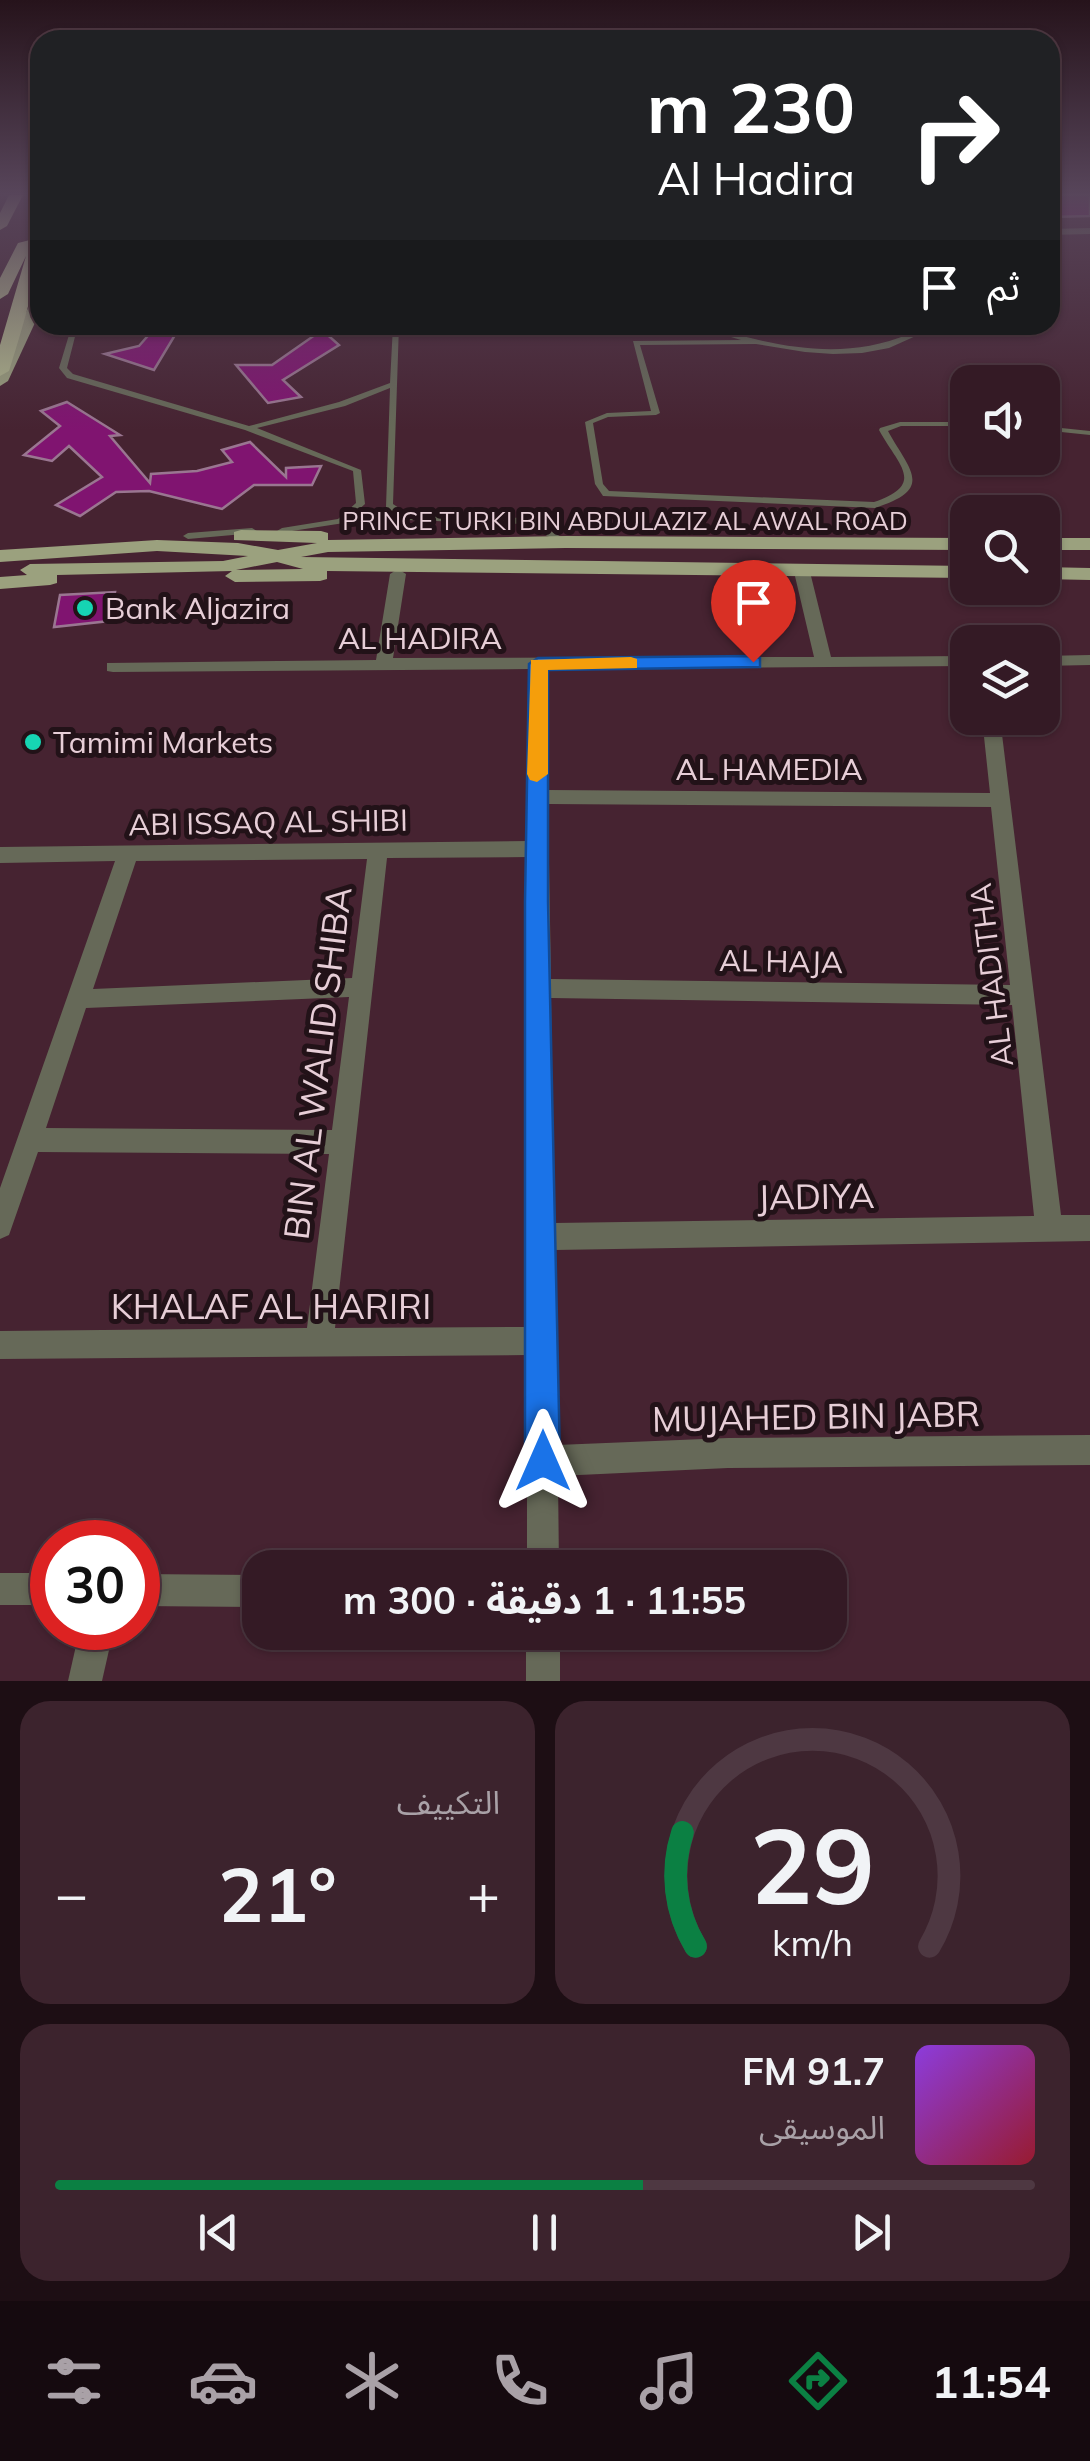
<!DOCTYPE html>
<html lang="ar">
<meta charset="utf-8">
<style>
:root{--surface:#341a25;--page:#3c232d;--text:#f1f3f6;--muted:#a9a1a7;--line:#4e3842;--accent:#0b8043}
body{margin:0;font-family:Mulish,"Noto Sans Arabic",sans-serif;background:var(--page);color:var(--text);direction:rtl;height:100vh;display:flex;flex-direction:column;font-size:38px;white-space:nowrap}
*{box-sizing:border-box;margin:0}
p{font-size:32px;color:var(--muted)}
.icon{flex:none;width:55px;height:55px;fill:none;stroke:currentColor;stroke-width:2;stroke-linecap:round;stroke-linejoin:round}
.map{position:relative;height:1681px;overflow:hidden;direction:ltr}
.drawer{display:flex;flex-direction:column;gap:20px;padding:20px;background:#1d0e14;flex:1}
.drawer>*{flex:none}
.guide{position:absolute;left:30px;top:30px;width:1030px;height:305px;border-radius:30px;box-shadow:0 2px 8px #0004,0 0 0 2px var(--line);direction:rtl;background:#202124;color:#fff;overflow:hidden}
.controls{position:absolute;left:950px;top:365px;display:grid;gap:20px}
.controls a{display:grid;place-items:center;width:110px;height:110px;border-radius:20px;background:var(--surface);box-shadow:0 2px 8px #0004,0 0 0 2px var(--line);font-size:50px}
.speed{position:absolute;left:30px;top:1520px;display:flex;gap:20px;font-size:50px;font-weight:700;text-align:center}
.speed>*{display:grid;place-content:center;width:130px;height:130px;border-radius:50%;background:var(--surface);box-shadow:0 2px 8px #0004,0 0 0 2px var(--line);line-height:1}
.speed .limit{border:15px solid #d22;background:#fff;color:#111}
.pin{position:absolute;display:grid;place-items:center;width:85px;height:85px;color:#fff;margin:-102px -42px;border-radius:50% 50% 50% 0;rotate:-45deg;box-shadow:0 0 10px #0007}
.pin .icon{rotate:45deg}
.me{position:absolute;width:110px;margin:-55px;rotate:0deg;stroke-linejoin:round;filter:drop-shadow(0 0 8px #0008)}
.turn{display:flex;align-items:center;gap:35px;height:210px;padding:0 40px;font-size:45px}
.turn .icon{width:130px;height:130px;stroke-width:2.5}
.turn b{display:block;font-size:70px;line-height:85px}
.then{display:flex;align-items:center;height:95px;padding:0 40px;background:#0003;gap:20px;font-size:38px}
.big{font-size:75px;font-weight:700;line-height:1.1}
.drawer .tile{flex:1;display:flex;flex-direction:column;justify-content:center;gap:15px;min-width:0;padding:0 35px;border-radius:30px;background:var(--page)}
.drawer .dial{align-items:center;gap:0}
.dial svg{height:260px;overflow:visible;fill:none;stroke:var(--line);stroke-width:7;stroke-linecap:round;text-anchor:middle}
.dial text{fill:var(--text);stroke:none}
.song{display:flex;align-items:center;gap:30px}
.cover{width:120px;height:120px;border-radius:15px;background:linear-gradient(135deg,hsl(270 70% 55%),hsl(350 70% 35%))}
.played{height:10px;border-radius:5px;background:linear-gradient(90deg,var(--accent) 60%,var(--line) 60%)}
.keys{display:flex;justify-content:space-around;direction:ltr}
.heat{display:flex;justify-content:space-between;align-items:center;font-size:55px;direction:ltr}
.drawer .tiles{flex:1;display:grid;gap:20px;grid-template-columns:1fr 1fr}
.tile:last-child{grid-column:span 2}
.trip{position:absolute;left:242px;top:1550px;width:605px;height:100px;border-radius:30px;background:var(--surface);box-shadow:0 2px 8px #0004,0 0 0 2px var(--line);font-weight:700;line-height:100px;text-align:center;direction:rtl}
.menu{display:flex;height:160px;justify-content:space-around;align-items:center;background:#150a0f;color:var(--muted)}
.menu .icon{width:70px;height:70px}
.menu .current{color:var(--accent)}
.menu b{font-size:45px;color:var(--text)}
.map>svg:first-child{display:block}
.building{fill:#801470;stroke:#9a7691;stroke-width:2.5}
.lines{fill:none;stroke-linecap:round;stroke-linejoin:round}
.lane{fill:#666958;fill-rule:evenodd}
.street{fill:#666958;fill-rule:evenodd}
.primary{fill:#9ba17e;fill-rule:evenodd}
.highway{fill:#b0b78d;fill-rule:evenodd}
.route{fill:#1a73e8;stroke:#114b97;stroke-width:2.5}
.slow{fill:#f59e0b}
.poi-dot{fill:#16d5b3;stroke:#221218;stroke-width:4}
.labels{text-anchor:middle;dominant-baseline:central;stroke-width:10;stroke-linejoin:round;paint-order:stroke}
.far-street-label{font-size:25px;fill:#e7ced7;stroke:#221218}
.poi-label{font-size:30px;fill:#e7ced7;stroke:#221218;text-anchor:start}
.street-label{font-size:30px;fill:#e7ced7;stroke:#221218}
.near-street-label{font-size:35px;fill:#e7ced7;stroke:#221218}
</style>
<div class="map">
<svg width="1090" height="1681" viewBox="0 0 1090 1681">
<rect width="100%" height="100%" fill="#462331"/>
<g class="building">
<path d="M1050,195H1090V216L1050,217Z"/>
<path d="M153,330H178L154,370L105,354L139,346Z"/>
<path d="M322,330L339,345L283,380L301,397L268,403L236,365H272Z"/>
<path d="M67,402L120,435L110,436L150,483L151,474L197,471L232,462L222,450L250,442L286,477V468L321,466L312,485H254L222,509L149,491L116,492L80,516L56,505L102,477L69,446L52,461L24,455L60,426L41,411Z"/>
<path d="M115,592L109,621L54,627L60,595Z"/>
</g>
<g class="lines">
<g class="lane">
<path d="M72,325H78L67,368L73,374L249,426L339,402L390,383L393,325H399L393,504L408,514L526,518L571,542L569,544H563L524,524L406,520L386,507L390,388L345,406L257,428L361,470L365,504L344,523L279,533L277,531L282,528L338,519L356,503L353,471L245,430L67,378L59,368Z"/>
<path d="M691,325H702C772,345 839,363 909,334L901,325H908L918,335L889,348L862,353L833,354L805,352L756,344L640,345L660,413L656,415L608,417L593,423L603,484L609,491L874,502C927,484 898,465 879,430L880,428L900,422H968V426H901L888,431C910,471 935,489 875,508L603,496L595,484L585,422L607,413L651,411L633,341L741,340Z"/>
<path d="M1042,426L1090,431V435L1042,430Z"/>
<path d="M252,528L257,531L255,533L188,539L183,536L188,533Z"/>
</g>
<g class="street">
<path d="M1090,228V234L1050,235V229Z"/>
<path d="M802,567L810,572L831,657L968,656V666L547,669L548,790L990,793L982,718H1000L1061,1215H1090V1241L555,1250L557,1445L728,1438L1090,1435V1465L728,1468L558,1476L559,1568H527V1355L0,1359V1331L307,1328L329,1154L38,1152L9,1235L0,1239V1188L115,861L0,863V847L529,841V669L113,672L107,671V663L376,660L390,574L398,569L406,574L393,658L814,657L794,572ZM548,804L991,807L1010,985L551,979ZM529,857L528,1327L335,1328L387,858ZM367,859L352,978L93,989L136,861ZM349,997L332,1130L46,1128L86,1008ZM551,998L1012,1005L1034,1216L554,1223Z"/>
<path d="M1090,655V665L1042,666V656Z"/>
<rect x="0" y="1573" width="52" height="32"/>
<path d="M138,1574L260,1575V1607L138,1606Z"/>
<path d="M80,1628H114L102,1681H68Z"/>
<rect x="526" y="1632" width="34" height="49"/>
</g>
<g class="primary">
<path d="M40,294V312L8,381L0,386V366L33,298Z"/>
<path d="M241,530L321,531L328,533V540L566,536L968,538V550L566,548L328,552L301,557L968,566V578L327,571V579L320,581L235,582L225,576L232,571L57,575V583L50,585L0,589V577L27,575L20,570L30,564L223,561L248,556L157,551L0,562V550L157,540L238,543L278,550L317,543L234,540V532ZM277,562L303,569L236,570Z"/>
<rect x="1042" y="538" width="48" height="12"/>
<path d="M1042,567L1090,568V580L1042,579Z"/>
</g>
<g class="highway">
<path d="M9,195H23L7,226L0,230V213Z"/>
<path d="M40,220C40,274 25,319 9,371L0,376V345L26,256L8,294L0,299V278L18,243L30,240L33,224Z"/>
</g>
</g>
<linearGradient id="sky" x2="0" y2="1"><stop stop-color="#26131b"/><stop offset="0.45" stop-color="#57455a"/><stop offset="1" stop-color="#57455a" stop-opacity="0"/></linearGradient>
<rect width="1090" height="430" fill="url(#sky)"/>
<path class="route" d="M753,656L760,658V667L548,670V901L560,1461L555,1474L543,1479L530,1474L525,1461V901L529,664L538,658Z"/>
<path class="slow" d="M631,657L637,659V668L548,670V774L537,782L530,780L527,774L531,660Z"/>
<g class="poi-dot">
<circle cx="85" cy="608" r="10"/>
<circle cx="33" cy="742" r="10"/>
</g>
<g class="labels">
<g class="far-street-label">
<text x="625" y="520">PRINCE TURKI BIN ABDULAZIZ AL AWAL ROAD</text>
</g>
<g class="poi-label">
<text x="105" y="608">Bank Aljazira</text>
<text x="53" y="742">Tamimi Markets</text>
</g>
<g class="street-label">
<text x="420" y="638">AL HADIRA</text>
<text x="769" y="769">AL HAMEDIA</text>
<text transform="translate(268 822) rotate(-1)">ABI ISSAQ AL SHIBI</text>
<text transform="translate(781 961) rotate(1)">AL HAJA</text>
<text transform="translate(991 975) rotate(-97)">AL HADITHA</text>
</g>
<g class="near-street-label">
<text transform="translate(317 1063) rotate(-83)">BIN AL WALID SHIBA</text>
<text transform="translate(816 1196) rotate(-1)">JADIYA</text>
<text x="271" y="1306">KHALAF AL HARIRI</text>
<text transform="translate(816 1416) rotate(-1)">MUJAHED BIN JABR</text>
</g>
</g>
</svg>
<div class="controls">
<a><svg class="icon" aria-label="sound" viewBox="0 0 24 24"><path d="M4 9h4l5-4v14l-5-4H4zM17 9q2 3 0 6"/></svg></a>
<a><svg class="icon" aria-label="search" viewBox="0 0 24 24"><circle cx="10" cy="10" r="6"/><path d="M15 15l6 6"/></svg></a>
<a><svg class="icon" aria-label="layers" viewBox="0 0 24 24"><path d="M12 4l9 5-9 5-9-5zM3 14l9 5 9-5"/></svg></a>
</div>
<div class="speed"><div class="limit">30</div></div>
<div class="pin" style="left:753px;top:662px;background:#d93025"><svg class="icon" aria-label="arrive" viewBox="0 0 24 24"><path d="M6 21V4h12l-3 4 3 4H6"/></svg></div>
<svg class="me" style="left:543px;top:1461px" viewBox="-20 -20 40 40"><path d="M0-17L14 15 0 8-14 15z" fill="#1a73e8" stroke="#fff" stroke-width="4"/></svg>
<div class="trip">11:55 · 1 دقيقة · 300 m</div>
<div class="guide">
<div class="turn"><svg class="icon" aria-label="right" viewBox="0 0 24 24"><path d="M7 20v-9h11M14 6l5 5-5 5"/></svg><div><b>230 m</b>Al Hadira</div></div>
<div class="then">ثم<svg class="icon" aria-label="arrive" viewBox="0 0 24 24"><path d="M6 21V4h12l-3 4 3 4H6"/></svg></div>
</div>
</div>
<section class="drawer">
<div class="tiles">
<div class="tile dial"><svg viewBox="0 0 100 80">
<path d="M14 69A42 42 0 1 1 86 69"/>
<path d="M14 69A42 42 0 0 1 10 34" stroke="#0b8043"/>
<text x="50" y="56" font-size="32" font-weight="700">29</text>
<text x="50" y="72" font-size="11">km/h</text>
</svg></div>
<div class="tile"><p>التكييف</p>
<div class="heat"><a>−</a><b class="big">21°</b><a>+</a></div>
</div>
<div class="tile">
<div class="song"><i class="cover"></i><div><b>91.7 FM</b><p>الموسيقى</p></div></div>
<div class="played"></div>
<div class="keys"><svg class="icon" aria-label="previous" viewBox="0 0 24 24"><path d="M18 5L8 12l10 7zM5 5v14"/></svg><svg class="icon" aria-label="pause" viewBox="0 0 24 24"><path d="M8 5v14M16 5v14"/></svg><svg class="icon" aria-label="next" viewBox="0 0 24 24"><path d="M6 5l10 7-10 7zM19 5v14"/></svg></div>
</div>
</div>
</section>
<nav class="menu">
<b>11:54</b>
<svg class="icon current" aria-label="directions" viewBox="0 0 24 24"><path d="M12 3l9 9-9 9-9-9zM9 14v-3h6M13 9l2 2-2 2"/></svg>
<svg class="icon" aria-label="music" viewBox="0 0 24 24"><path d="M9 18V5l10-2v13"/><circle cx="6" cy="18" r="3"/><circle cx="16" cy="16" r="3"/></svg>
<svg class="icon" aria-label="phone" viewBox="0 0 24 24"><path d="M5 4h4l2 5-3 2q2 4 5 5l2-3 5 2v4C11 20 4 13 5 4z"/></svg>
<svg class="icon" aria-label="climate" viewBox="0 0 24 24"><path d="M12 3v18M4 7l16 10M4 17L20 7"/></svg>
<svg class="icon" aria-label="car" viewBox="0 0 24 24"><path d="M5 17H2v-5l4-1 3-4h7l3 4 3 1v5h-3M9 17h6M6 11h13"/><circle cx="7" cy="17" r="2"/><circle cx="17" cy="17" r="2"/></svg>
<svg class="icon" aria-label="filters" viewBox="0 0 24 24"><path d="M4 7h16M4 17h16"/><circle cx="9" cy="7" r="2"/><circle cx="15" cy="17" r="2"/></svg>
</nav>
